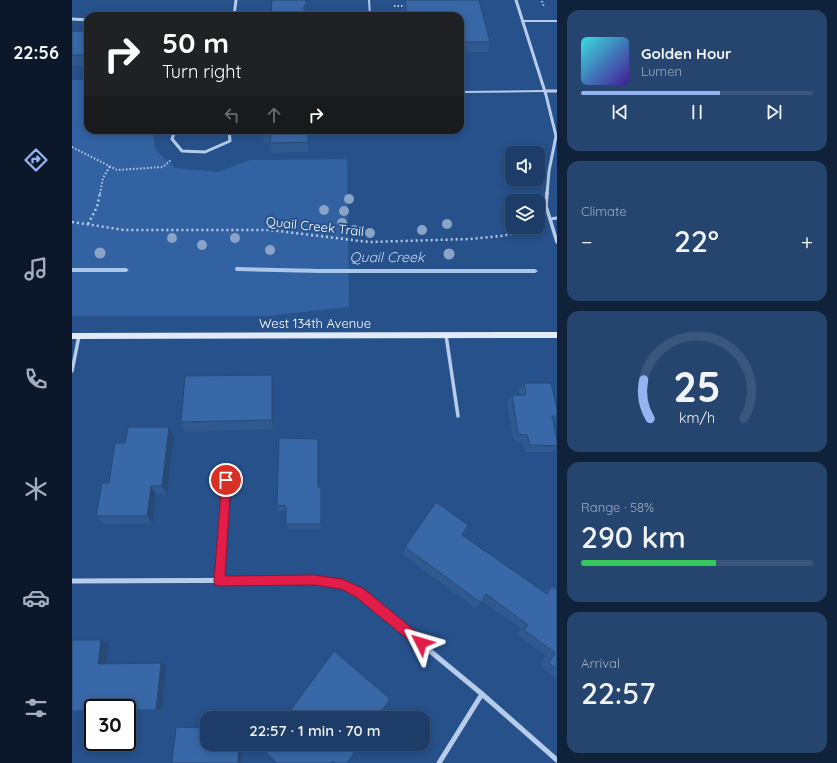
<!DOCTYPE html>
<meta charset="utf-8">
<style>
:root{--surface:#1d3d68;--page:#25446e;--text:#f1f3f6;--muted:#a0aec0;--line:#3b567c;--accent:#95b2f1}
body{margin:0;font-family:Quicksand,sans-serif;background:var(--page);color:var(--text);height:100vh;display:flex;flex-direction:column;font-size:15px;white-space:nowrap}
*{box-sizing:border-box;margin:0}
p{font-size:13px;color:var(--muted)}
.icon{flex:none;width:22px;height:22px;fill:none;stroke:currentColor;stroke-width:2;stroke-linecap:round;stroke-linejoin:round}
.map{position:relative;flex:1;overflow:hidden}
.side{display:flex;flex-direction:column;gap:10px;padding:10px;background:#102239;width:280px}
.side>*{flex:none}
.top-card{position:absolute;left:12px;top:12px;width:380px;height:122px;border-radius:12px;box-shadow:0 2px 10px #0003,0 0 0 1px var(--line);background:#202124;color:#fff;overflow:hidden}
.buttons{position:absolute;left:433px;top:146px;display:grid;gap:8px}
.buttons a{display:grid;place-items:center;width:40px;height:40px;border-radius:8px;background:var(--surface);box-shadow:0 2px 10px #0003,0 0 0 1px var(--line);font-size:20px}
.speed{position:absolute;left:12px;top:699px;display:flex;gap:8px;font-size:20px;font-weight:700;text-align:center}
.speed>*{display:grid;place-content:center;width:52px;height:52px;border-radius:50%;background:var(--surface);box-shadow:0 2px 10px #0003,0 0 0 1px var(--line);line-height:1}
.speed .limit{border:2px solid #111;border-radius:6px;background:#fff;color:#111}
.pin{position:absolute;display:grid;place-items:center;width:34px;height:34px;color:#fff;margin:-17px;border:2px solid #fff;border-radius:50%;box-shadow:0 1px 4px #0007}
.me{position:absolute;width:44px;margin:-22px;rotate:310deg;stroke-linejoin:round;filter:drop-shadow(0 0 3px #0008)}
.turn{display:flex;align-items:center;gap:14px;height:84px;padding:0 12px;font-size:18px}
.turn .icon{width:52px;height:52px;stroke-width:2.5}
.turn b{display:block;font-size:28px;line-height:34px}
.lanes{display:flex;align-items:center;height:38px;padding:0 12px;background:#0003;justify-content:center;gap:20px;direction:ltr}
.lanes .off{opacity:.35}
.big{font-size:30px;font-weight:600;line-height:1.1}
.side .widget{flex:1;display:flex;flex-direction:column;justify-content:center;gap:6px;min-width:0;padding:0 14px;border-radius:12px;background:var(--page)}
.side .dial{align-items:center;gap:0}
.dial svg{height:104px;overflow:visible;fill:none;stroke:var(--line);stroke-width:7;stroke-linecap:round;text-anchor:middle}
.dial text{fill:var(--text);stroke:none}
.song{display:flex;align-items:center;gap:12px}
.cover{width:48px;height:48px;border-radius:6px;background:linear-gradient(135deg,hsl(180 70% 55%),hsl(260 70% 35%))}
.played{height:4px;border-radius:2px;background:linear-gradient(90deg,var(--accent) 60%,var(--line) 60%)}
.keys{display:flex;justify-content:space-around;direction:ltr}
.heat{display:flex;justify-content:space-between;align-items:center;font-size:22px;direction:ltr}
.charge{height:6px;border-radius:3px;background:linear-gradient(90deg,#34c759 58%,var(--line) 0)}
.trip{position:absolute;left:128px;top:711px;width:230px;height:40px;border-radius:12px;background:var(--surface);box-shadow:0 2px 10px #0003,0 0 0 1px var(--line);font-weight:600;line-height:40px;text-align:center}
main{display:flex;flex:1;min-height:0}
.menu{display:flex;flex-direction:column;width:72px;justify-content:space-around;align-items:center;background:#0c182a;color:var(--muted)}
.menu .icon{width:28px;height:28px}
.menu .selected{color:var(--accent)}
.menu b{font-size:18px;color:var(--text)}
.map>svg:first-child{display:block}
.green{fill:#3262a2}
.lines{fill:none;stroke-linecap:round;stroke-linejoin:round}
.stream{fill:#aac7ea;fill-rule:evenodd}
.path-far1{stroke:#b6ccea;stroke-width:2;stroke-dasharray:1.5 2;stroke-linecap:butt}
.path{stroke:#b6ccea;stroke-width:2.5;stroke-dasharray:2 3;stroke-linecap:butt}
.lane-far1{stroke:#b6ccea;stroke-width:2}
.lane{stroke:#b6ccea;stroke-width:3}
.street-far2{stroke:#b6ccea;stroke-width:3}
.street-far1{stroke:#b6ccea;stroke-width:3.5}
.street{stroke:#b6ccea;stroke-width:5}
.secondary{fill:#e0eaf8;fill-rule:evenodd}
.tree{fill:#89a4c6}
.wall{fill:#305990}
.shaded-wall{fill:#274975}
.building{fill:#3868a7;stroke:#274975}
.route{fill:#e11d48;stroke:#92132f}
.labels{text-anchor:middle;dominant-baseline:central;stroke-width:4;stroke-linejoin:round;paint-order:stroke}
.street-label{font-size:13px;fill:#fff;stroke:#27518b}
.water-label{font-size:14px;font-style:italic;fill:#c2d6f1;stroke:#27518b}
</style>
<main>
<nav class="menu">
<b>22:56</b>
<svg class="icon selected" aria-label="directions" viewBox="0 0 24 24"><path d="M12 3l9 9-9 9-9-9zM9 14v-3h6M13 9l2 2-2 2"/></svg>
<svg class="icon" aria-label="music" viewBox="0 0 24 24"><path d="M9 18V5l10-2v13"/><circle cx="6" cy="18" r="3"/><circle cx="16" cy="16" r="3"/></svg>
<svg class="icon" aria-label="phone" viewBox="0 0 24 24"><path d="M5 4h4l2 5-3 2q2 4 5 5l2-3 5 2v4C11 20 4 13 5 4z"/></svg>
<svg class="icon" aria-label="climate" viewBox="0 0 24 24"><path d="M12 3v18M4 7l16 10M4 17L20 7"/></svg>
<svg class="icon" aria-label="car" viewBox="0 0 24 24"><path d="M5 17H2v-5l4-1 3-4h7l3 4 3 1v5h-3M9 17h6M6 11h13"/><circle cx="7" cy="17" r="2"/><circle cx="17" cy="17" r="2"/></svg>
<svg class="icon" aria-label="filters" viewBox="0 0 24 24"><path d="M4 7h16M4 17h16"/><circle cx="9" cy="7" r="2"/><circle cx="15" cy="17" r="2"/></svg>
</nav>
<div class="map">
<svg width="485" height="763" viewBox="0 0 485 763">
<rect width="100%" height="100%" fill="#27518b"/>
<path class="green" d="M0,80H16V130H83L81,134L83,149L103,168L146,172L178,160L275,159L277,307L194,316H0Z"/>
<g class="lines">
<g class="stream">
<path d="M164,267L248,269H463L466,271L463,273H248L166,271H164L163,269Z"/>
<path d="M0,268H54L57,270L54,272H0Z"/>
</g>
<g class="path-far1">
<path d="M470,1L472,7"/>
<path d="M322,6H333"/>
<path d="M0,147L45,170L91,167L99,160"/>
<path d="M28,194L31,178L38,166"/>
</g>
<g class="path">
<path d="M0,222L52,230H198L297,242L398,239L429,236L459,230"/>
<path d="M16,224L25,207L28,193"/>
</g>
<g class="lane-far1">
<path d="M297,0L298,16"/>
<path d="M450,21H485"/>
<path d="M388,92L473,91"/>
</g>
<path class="lane" d="M478,219L485,218"/>
<g class="street-far2">
<path d="M444,0L474,95L484,136L477,171L475,194"/>
<path d="M162,16L164,0"/>
<path d="M0,19L16,20"/>
<path d="M473,91H485"/>
<path d="M103,130L100,139L110,151L133,152L158,141L157,130"/>
</g>
<g class="street-far1">
<path d="M475,193L474,206L485,242"/>
<path d="M374,335L386,416"/>
<path d="M0,371L7,336"/>
</g>
<g class="street">
<path d="M0,581L242,580L270,584L288,593L410,694L485,760"/>
<path d="M147,581L155,480"/>
<path d="M367,763L410,694"/>
</g>
<path class="secondary" d="M485,332V338L0,339V333Z"/>
</g>
<g class="tree">
<circle cx="277" cy="199" r="5"/>
<circle cx="252" cy="210" r="5"/>
<circle cx="272" cy="211" r="5"/>
<circle cx="270" cy="223" r="5"/>
<circle cx="375" cy="224" r="5"/>
<circle cx="282" cy="230" r="5"/>
<circle cx="350" cy="230" r="5"/>
<circle cx="298" cy="233" r="5"/>
<circle cx="100" cy="238" r="5"/>
<circle cx="163" cy="238" r="5"/>
<circle cx="130" cy="245" r="5"/>
<circle cx="198" cy="250" r="5"/>
<circle cx="28" cy="253" r="5.5"/>
<circle cx="377" cy="254" r="5.5"/>
</g>
<g class="wall">
<path d="M234,0V16H199Z"/>
<path d="M333,0H407L418,42L416,52H388V16H332L331,10Z"/>
<rect x="0" y="31" width="16" height="34"/>
<path d="M236,130V152L199,153L198,143H192L191,133Z"/>
<path d="M452,383L485,410V417L481,422L485,441V447L480,452H453L451,442L442,441L435,402L440,395H448L447,390Z"/>
<path d="M201,385V429L113,432L109,422Z"/>
<path d="M102,437L95,494H84L81,523L32,524L24,516L53,443Z"/>
<path d="M246,487H249V529H215L214,524V511H205V505Z"/>
<path d="M390,535L471,592L480,586L485,590V679L468,666L474,656L445,634L448,628L410,601L409,603L403,608L330,554L333,547Z"/>
<path d="M0,640L37,643L34,664L94,666L90,711H55V708H21V712H0Z"/>
</g>
<g class="shaded-wall">
<path d="M200,375L201,385V429L200,420Z"/>
<path d="M97,427L102,437L95,494L90,486Z"/>
<path d="M79,486L84,494L81,523L75,516Z"/>
<path d="M29,640L37,643L34,666L26,664Z"/>
<path d="M89,663L94,666L90,711L84,710Z"/>
<path d="M167,744H170L169,763H166Z"/>
</g>
<g class="building">
<path d="M200,0H234V6H232V16H199Z"/>
<path d="M333,0H407L418,42H388V16H335Z"/>
<rect x="0" y="31" width="16" height="24"/>
<path d="M191,130H236V142L198,143L199,133H191Z"/>
<path d="M200,375V420L109,422L113,376Z"/>
<path d="M452,383H479L485,410V416H480L485,441V446L458,445L455,435L446,434L440,395H454Z"/>
<path d="M56,427H97L90,486H79L75,516H24L30,483H37L43,443H53Z"/>
<path d="M207,438L246,439V487H249V524H214V506L205,505Z"/>
<path d="M364,502L396,525L390,535L475,594L480,586L485,590V669L477,663L483,653L452,630L456,625L414,594L409,603L333,547Z"/>
<path d="M0,640H29L26,664L89,663L84,710H55V708H21V711H0Z"/>
<path d="M262,651L318,699L305,718H213Z"/>
<path d="M104,727L135,728V744H167L166,763H100Z"/>
<path d="M194,744H288L275,763H263L261,761L259,763H205L190,749Z"/>
</g>
<path class="route" d="M154,475L158,477L159,480L153,576L242,575L270,579L292,589L353,639L354,643L353,647L349,649L345,647L284,597L269,589L242,585L147,586L143,585L142,581L150,480L151,477Z"/>
<g class="labels">
<g class="street-label">
<text transform="translate(243 226) rotate(6)">Quail Creek Trail</text>
<text x="243" y="323">West 134th Avenue</text>
</g>
<g class="water-label">
<text x="315" y="257">Quail Creek</text>
</g>
</g>
</svg>
<div class="buttons">
<a><svg class="icon" aria-label="sound" viewBox="0 0 24 24"><path d="M4 9h4l5-4v14l-5-4H4zM17 9q2 3 0 6"/></svg></a>
<a><svg class="icon" aria-label="layers" viewBox="0 0 24 24"><path d="M12 4l9 5-9 5-9-5zM3 14l9 5 9-5"/></svg></a>
</div>
<div class="speed"><div class="limit">30</div></div>
<div class="pin" style="left:154px;top:480px;background:#d93025"><svg class="icon" aria-label="arrive" viewBox="0 0 24 24"><path d="M6 21V4h12l-3 4 3 4H6"/></svg></div>
<svg class="me" style="left:349px;top:643px" viewBox="-20 -20 40 40"><path d="M0-17L14 15 0 8-14 15z" fill="#e11d48" stroke="#fff" stroke-width="4"/></svg>
<div class="trip">22:57 · 1 min · 70 m</div>
<div class="top-card">
<div class="turn"><svg class="icon" aria-label="right" viewBox="0 0 24 24"><path d="M7 20v-9h11M14 6l5 5-5 5"/></svg><div><b>50 m</b>Turn right</div></div>
<div class="lanes"><svg class="icon off" aria-label="left" viewBox="0 0 24 24"><path d="M17 20v-9H6M10 6l-5 5 5 5"/></svg><svg class="icon off" aria-label="ahead" viewBox="0 0 24 24"><path d="M12 20V5M6 11l6-6 6 6"/></svg><svg class="icon" aria-label="right" viewBox="0 0 24 24"><path d="M7 20v-9h11M14 6l5 5-5 5"/></svg></div>
</div>
</div>
<section class="side">
<div class="widget">
<div class="song"><i class="cover"></i><div><b>Golden Hour</b><p>Lumen</p></div></div>
<div class="played"></div>
<div class="keys"><svg class="icon" aria-label="previous" viewBox="0 0 24 24"><path d="M18 5L8 12l10 7zM5 5v14"/></svg><svg class="icon" aria-label="pause" viewBox="0 0 24 24"><path d="M8 5v14M16 5v14"/></svg><svg class="icon" aria-label="next" viewBox="0 0 24 24"><path d="M6 5l10 7-10 7zM19 5v14"/></svg></div>
</div>
<div class="widget"><p>Climate</p>
<div class="heat"><a>−</a><b class="big">22°</b><a>+</a></div>
</div>
<div class="widget dial"><svg viewBox="0 0 100 80">
<path d="M14 69A42 42 0 1 1 86 69"/>
<path d="M14 69A42 42 0 0 1 9 39" stroke="#95b2f1"/>
<text x="50" y="56" font-size="32" font-weight="700">25</text>
<text x="50" y="72" font-size="11">km/h</text>
</svg></div>
<div class="widget"><p>Range · 58%</p><b class="big">290 km</b><div class="charge"></div></div>
<div class="widget"><p>Arrival</p><b class="big">22:57</b></div>
</section>
</main>
